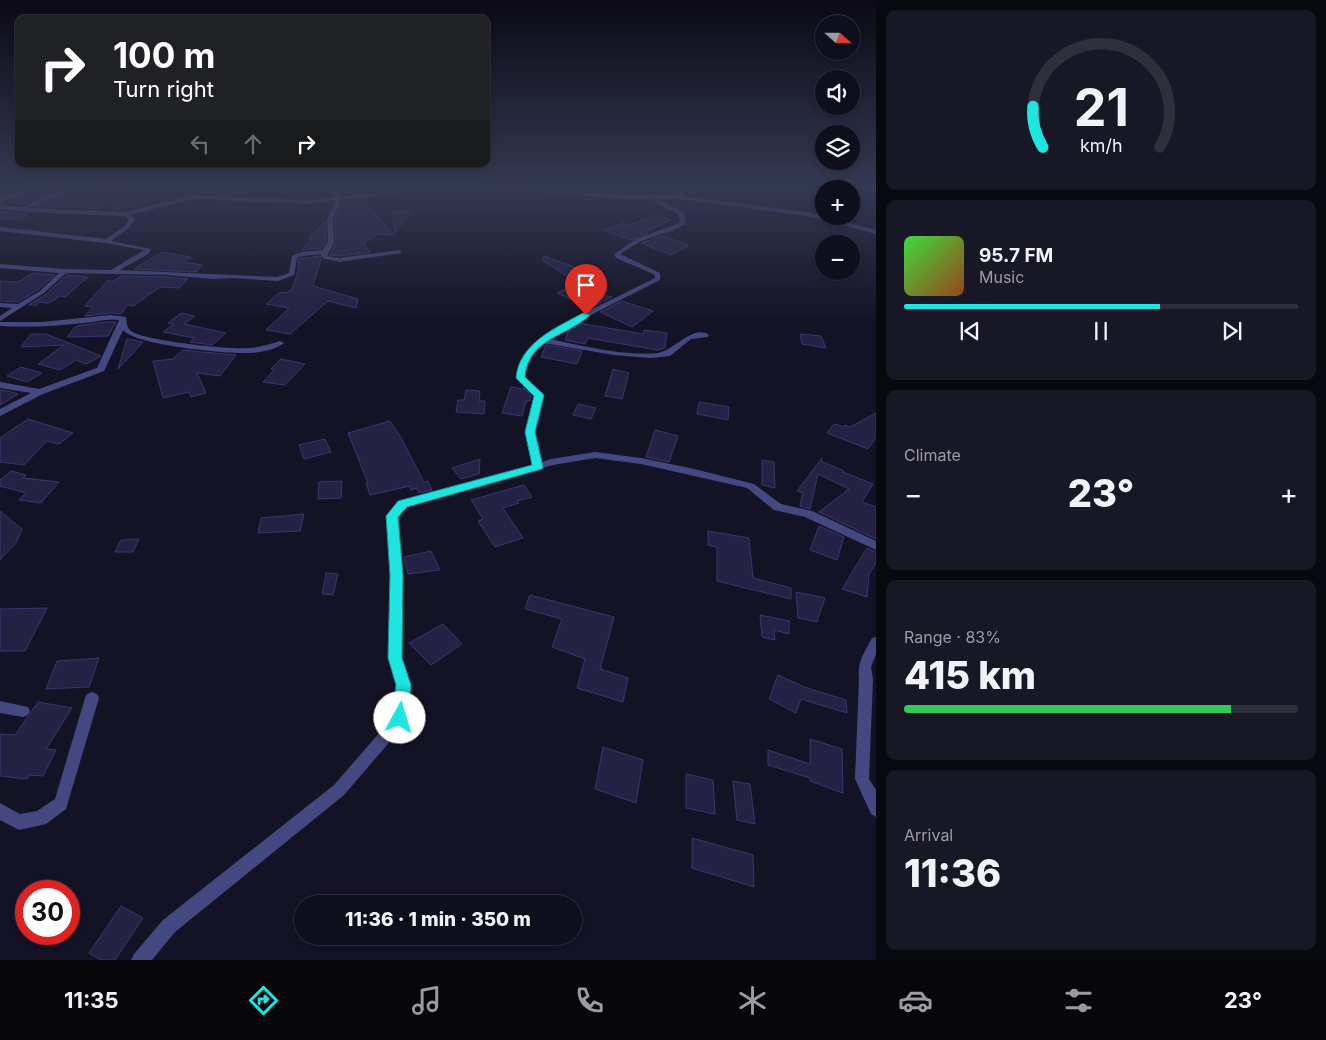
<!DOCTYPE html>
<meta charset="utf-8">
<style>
:root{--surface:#0f0e1c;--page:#181725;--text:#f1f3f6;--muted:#9b9ca3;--line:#2f2e3b;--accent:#1ee5e0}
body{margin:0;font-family:Inter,sans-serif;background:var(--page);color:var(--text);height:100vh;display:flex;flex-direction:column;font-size:19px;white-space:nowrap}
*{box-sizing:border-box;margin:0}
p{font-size:16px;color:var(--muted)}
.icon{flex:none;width:28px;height:28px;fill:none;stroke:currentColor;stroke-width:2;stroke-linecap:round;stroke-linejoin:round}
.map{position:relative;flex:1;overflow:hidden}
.sheet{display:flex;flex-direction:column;gap:10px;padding:10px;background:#08080f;width:450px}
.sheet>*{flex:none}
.top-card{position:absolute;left:15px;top:15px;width:475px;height:152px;border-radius:10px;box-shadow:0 2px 8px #0003,0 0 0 1px var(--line);background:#202124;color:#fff;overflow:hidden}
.needle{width:32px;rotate:111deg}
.tools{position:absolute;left:815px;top:15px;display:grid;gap:10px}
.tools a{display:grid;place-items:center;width:45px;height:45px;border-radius:50%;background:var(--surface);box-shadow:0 2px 8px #0003,0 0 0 1px var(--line);font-size:25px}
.speed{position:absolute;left:15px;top:880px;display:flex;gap:10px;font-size:25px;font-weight:700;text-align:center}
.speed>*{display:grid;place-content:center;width:65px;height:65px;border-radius:50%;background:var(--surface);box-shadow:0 2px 8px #0003,0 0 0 1px var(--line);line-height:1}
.speed .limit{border:8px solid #d22;background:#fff;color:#111}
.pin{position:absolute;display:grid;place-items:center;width:42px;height:42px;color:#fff;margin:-51px -21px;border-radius:50% 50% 50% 0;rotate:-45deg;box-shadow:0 0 5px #0007}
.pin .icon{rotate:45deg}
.me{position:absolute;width:55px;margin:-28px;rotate:6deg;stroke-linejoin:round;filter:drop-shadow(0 0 4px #0008)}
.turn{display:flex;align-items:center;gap:18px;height:105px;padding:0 15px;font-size:22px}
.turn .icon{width:65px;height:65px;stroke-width:2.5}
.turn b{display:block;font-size:35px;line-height:42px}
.lanes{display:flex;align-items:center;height:48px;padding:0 15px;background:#0003;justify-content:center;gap:25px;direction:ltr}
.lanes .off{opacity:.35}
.big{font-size:38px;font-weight:800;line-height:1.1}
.sheet .widget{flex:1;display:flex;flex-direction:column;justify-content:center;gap:8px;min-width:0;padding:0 18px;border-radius:10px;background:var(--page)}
.sheet .dial{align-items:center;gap:0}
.dial svg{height:130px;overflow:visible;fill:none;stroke:var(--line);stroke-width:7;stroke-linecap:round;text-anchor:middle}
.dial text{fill:var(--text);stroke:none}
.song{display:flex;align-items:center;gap:15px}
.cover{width:60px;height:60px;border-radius:8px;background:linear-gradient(135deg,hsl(120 70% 55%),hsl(20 70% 35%))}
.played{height:5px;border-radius:2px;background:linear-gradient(90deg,var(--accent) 65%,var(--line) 65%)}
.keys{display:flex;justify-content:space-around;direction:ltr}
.heat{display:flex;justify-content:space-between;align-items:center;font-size:28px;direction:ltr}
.charge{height:8px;border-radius:4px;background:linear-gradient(90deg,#34c759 83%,var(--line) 0)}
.trip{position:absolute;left:294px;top:895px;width:288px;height:50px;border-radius:25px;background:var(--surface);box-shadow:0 2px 8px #0003,0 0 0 1px var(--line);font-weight:800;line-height:50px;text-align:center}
.dock{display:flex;height:80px;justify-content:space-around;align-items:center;background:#06060b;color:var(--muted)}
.dock .icon{width:35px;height:35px}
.dock .active{color:var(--accent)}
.dock b{font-size:22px;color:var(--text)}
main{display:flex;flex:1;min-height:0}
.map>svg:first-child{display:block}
.building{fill:#242145;stroke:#3a356e}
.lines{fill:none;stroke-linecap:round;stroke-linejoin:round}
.minor{fill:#434880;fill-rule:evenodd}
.route{fill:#1ee5e0;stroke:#149592}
</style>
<main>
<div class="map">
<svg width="876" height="960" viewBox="0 0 876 960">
<rect width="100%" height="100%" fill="#141326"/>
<g class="building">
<path d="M41,185L58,189L21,205L10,204L20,201L12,199Z"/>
<path d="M103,185H133L159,198L120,210L110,204L98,209L74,206L70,208L36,206L70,192L82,194Z"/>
<path d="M361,199L394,235L377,234L364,244L370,252L339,256L330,255L336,243L335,220L342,202Z"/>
<path d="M0,211L28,214L20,219H0Z"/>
<path d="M411,211L395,233L392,212Z"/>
<path d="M656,215L671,220L646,231L649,232L631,240L603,230L624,223L629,225Z"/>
<path d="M325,221L326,242L322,248L302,250L312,239H308Z"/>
<path d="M662,236L689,245L671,255L641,243Z"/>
<path d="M162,252L191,257L183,262L202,265L196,272L134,269Z"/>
<path d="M320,256L321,259L313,286L358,299L356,308L328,301L290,334L266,330L289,308L266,304L280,292L286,293L292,289L297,276L299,259Z"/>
<path d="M544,256L588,272H591L608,280L594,285L608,290L603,295L612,297L590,308L557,293L578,283L542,260Z"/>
<path d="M33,273L55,275L39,289L18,302L0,301V281L18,282Z"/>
<path d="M67,275L88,277L65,297L60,296L49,303L39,302L37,305H29L45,295Z"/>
<path d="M122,276L167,277L188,279L179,288L160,287L133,306L127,305L121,314L111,313L85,316L93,307L85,306L107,281H113Z"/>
<path d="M622,301L653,311L632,327L600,312Z"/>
<path d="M181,313L195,316L184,324L226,333L212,345L190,342L194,338L163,332L174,324L168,323Z"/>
<path d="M106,322H116L108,336L67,337L76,326Z"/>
<path d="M579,323L643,334L644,330L667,333L665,348L657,350L588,338L585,344L565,340L570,328Z"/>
<path d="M31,334H46L101,356L86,364L76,360L60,370L38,364L64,345L21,347Z"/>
<path d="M800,334L821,336L826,348L802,344Z"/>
<path d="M127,339L143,342L118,369Z"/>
<path d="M546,345L582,351L577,364L541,357Z"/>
<path d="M183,350L202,352L236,355L220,376L197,373L206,393L191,397L189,392L163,398L153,361L173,359Z"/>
<path d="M281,359L305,364L285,385L263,382L274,370L271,369Z"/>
<path d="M21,367L42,373L27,382L7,376Z"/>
<path d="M613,369L629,373L622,399L605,396Z"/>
<path d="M511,387L525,389L531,395L530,401H526L522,416L502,413Z"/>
<path d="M0,390L12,392L18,394L0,405Z"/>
<path d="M466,390L480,391L479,401H485L484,414L456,412L458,400H464Z"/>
<path d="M699,402L729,407L728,420L697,414Z"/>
<path d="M578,404L596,408L591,419L573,415Z"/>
<path d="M876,413V437L868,449L827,433L834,424L844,427L845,425L850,427Z"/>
<path d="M28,419L73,433L59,444L47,441L24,465L0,462V438Z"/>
<path d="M390,421L400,436L424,482L428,481L432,490L419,493L417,488L411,490L410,486L370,495L366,483H368L348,433Z"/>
<path d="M655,430L678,436L669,462L646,457Z"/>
<path d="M325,439L331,452L304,459L299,445Z"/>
<path d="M822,458L821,461L844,471L843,472L873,484L862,502L876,507V539L819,512L849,489L818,474L810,509L800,506L803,493L797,491Z"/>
<path d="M480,459L479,474L472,476L461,479L452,468Z"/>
<path d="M762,460L774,462L775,488L762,485Z"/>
<path d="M11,471L26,475L23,478L59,482L41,503L19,500L26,493L0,486V480Z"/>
<path d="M342,481L341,498L318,499L319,482Z"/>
<path d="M524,485L532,497L517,501L519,503L503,508L523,538L495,547L478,521L483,519L471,500Z"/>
<path d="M0,511L22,529L16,543L0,560Z"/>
<path d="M304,514L300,531L258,533L261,518Z"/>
<path d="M819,526L844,537L837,560L810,550Z"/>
<path d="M708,531L749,538L753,578L791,588V599L717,581V547L708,545Z"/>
<path d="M139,539L133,552H115L121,540Z"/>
<path d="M867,548L876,552V563L869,574L867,597L842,589Z"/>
<path d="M431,551L440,570L408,574L404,557Z"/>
<path d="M326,573L338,574L333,595L322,594Z"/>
<path d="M796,592L825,598L817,622L798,618Z"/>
<path d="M530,595L614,617L600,669L628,678L623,702L577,688L585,659L552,647L562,619L525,609Z"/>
<path d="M47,608L25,651H0V609Z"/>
<path d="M760,615L789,621V634L774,630L775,640L762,637Z"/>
<path d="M443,624L462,644L431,665L409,643Z"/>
<path d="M99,658L89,687L46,689L57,661Z"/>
<path d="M778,675L804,687L846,700L847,713L801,699L796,713L769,699Z"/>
<path d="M38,702L72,708L46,749L56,750L43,776L29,775L27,779L0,776V734L15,735Z"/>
<path d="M810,739L842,749L843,793L810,781V778L768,765V750L810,764Z"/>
<path d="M603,747L643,760L636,803L595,789Z"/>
<path d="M686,774L713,780L715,814L686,808Z"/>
<path d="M733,781L750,784L755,824L737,820Z"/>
<path d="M692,838L753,855L754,887L692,868Z"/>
<path d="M121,906L143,918L115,960H101L89,953Z"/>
</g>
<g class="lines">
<g class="minor">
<path d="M32,185H39L0,203V199Z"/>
<path d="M48,185H79L75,188C84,189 93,185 101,185L81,192L70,190L28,208L126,212L193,195L310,200L334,197L331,185H337L338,195L339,197L442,185H504L623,195H677L679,193L680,185H686L685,193L682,196L807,212L876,230V234L807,216L678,199H658L684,213L686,223L674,230L641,241L620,254L660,273V280L571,325L548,339C581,345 625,357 658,353C674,351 693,324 709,335L708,337L691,339L670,356L651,358L614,355L543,343C533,353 528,363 524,377L543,395L535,432L542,462L551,459L595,452L641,458L690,468L754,484L781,504L812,511L876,541V550L805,517L774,510L747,488L641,464L595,458L553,465L406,507L397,518L402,575L401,657L410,685L407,719L405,724L344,795L175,932L152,960H131L134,954L163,920L334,785L393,717L396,685L389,657L390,575L387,517L398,501L533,465L525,432L535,396L516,378C522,354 532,343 552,329L655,278V275L651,273L616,258L614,254L636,239L677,224L680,222L679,215L650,199H623L494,188L431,189L341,200L333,220L334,242L327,256L339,258L399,250L401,251V253L339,262L322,258L321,254L303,256L297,258L294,275L278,281L232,278L212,279L167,275L66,273L44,293L0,321V316L12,308L0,307V303L18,304L40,291L59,273L0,268V264L64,269L111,270L144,250L105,243L0,231V227L106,239L126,225L129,219L125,216L41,213L0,209V205L21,207L64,189ZM193,199L310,204L336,200L327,220L328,242L323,250L302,252L292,256L289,273L277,277L120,270L148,254L151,249L111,241L130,227L135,219L130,215Z"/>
<path d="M111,315L126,317C127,322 126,327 131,331C145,341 231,350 250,348C261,347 270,344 280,341L284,343C275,350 259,353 247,353C227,354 134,345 123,330L104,371L43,394L0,416V409L31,393L0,388V382L39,389L97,368L119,320C107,318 96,322 84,323C56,326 28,328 0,326V322H41Z"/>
<path d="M876,637V654L871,667L873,679L869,779L876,790V817L871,814L855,779L859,679C857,662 864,653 872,638Z"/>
<path d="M92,692L97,694L99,698L66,809L46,824L19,830L0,820V803L20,814L37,811L55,799L85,698L87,694Z"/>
<path d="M0,701L28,707L30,711L28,715L23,717L0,713Z"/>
</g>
</g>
<linearGradient id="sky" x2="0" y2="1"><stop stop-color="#0b0a15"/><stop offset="0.58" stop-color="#343952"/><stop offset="1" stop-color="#343952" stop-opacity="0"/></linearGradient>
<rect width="876" height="320" fill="url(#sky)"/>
<path class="route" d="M583,313L590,315C567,337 528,338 525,377L544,395L535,432L543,467L542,469L407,507L398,517L403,575L402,658L411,685L408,718L405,724L400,726L394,724L392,718L396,685L388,658L390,575L386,516L398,501L532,465L525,432L534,396L516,378C519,343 556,328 583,313Z"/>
</svg>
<div class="tools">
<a><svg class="needle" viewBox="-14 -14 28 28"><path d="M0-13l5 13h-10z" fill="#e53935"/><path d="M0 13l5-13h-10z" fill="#9b9ca3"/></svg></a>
<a><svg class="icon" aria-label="sound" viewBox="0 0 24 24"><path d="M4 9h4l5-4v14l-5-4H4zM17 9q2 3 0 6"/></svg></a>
<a><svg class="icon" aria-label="layers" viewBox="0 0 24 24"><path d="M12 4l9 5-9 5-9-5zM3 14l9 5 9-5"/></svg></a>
<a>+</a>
<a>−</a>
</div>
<div class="speed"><div class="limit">30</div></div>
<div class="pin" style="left:586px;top:315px;background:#d93025"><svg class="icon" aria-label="arrive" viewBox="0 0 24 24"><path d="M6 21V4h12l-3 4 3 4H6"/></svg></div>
<svg class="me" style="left:400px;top:718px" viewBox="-20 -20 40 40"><circle r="19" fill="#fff"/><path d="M0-13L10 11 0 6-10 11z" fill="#1ee5e0"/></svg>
<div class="trip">11:36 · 1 min · 350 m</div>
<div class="top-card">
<div class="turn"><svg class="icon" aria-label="right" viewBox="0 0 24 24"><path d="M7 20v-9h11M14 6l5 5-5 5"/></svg><div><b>100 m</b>Turn right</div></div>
<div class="lanes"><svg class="icon off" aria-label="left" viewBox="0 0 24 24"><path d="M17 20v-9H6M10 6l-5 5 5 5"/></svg><svg class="icon off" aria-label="ahead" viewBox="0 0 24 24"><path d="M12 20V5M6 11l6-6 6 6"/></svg><svg class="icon" aria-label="right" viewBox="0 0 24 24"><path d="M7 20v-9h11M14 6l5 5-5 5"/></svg></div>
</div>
</div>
<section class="sheet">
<div class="widget dial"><svg viewBox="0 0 100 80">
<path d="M14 69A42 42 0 1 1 86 69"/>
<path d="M14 69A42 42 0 0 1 8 44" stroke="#1ee5e0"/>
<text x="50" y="56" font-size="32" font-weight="700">21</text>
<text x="50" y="72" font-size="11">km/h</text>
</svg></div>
<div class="widget">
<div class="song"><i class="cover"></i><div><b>95.7 FM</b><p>Music</p></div></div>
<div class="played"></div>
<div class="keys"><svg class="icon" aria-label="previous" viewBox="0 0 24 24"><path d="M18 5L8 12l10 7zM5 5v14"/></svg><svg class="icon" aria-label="pause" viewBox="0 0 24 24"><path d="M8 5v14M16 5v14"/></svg><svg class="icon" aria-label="next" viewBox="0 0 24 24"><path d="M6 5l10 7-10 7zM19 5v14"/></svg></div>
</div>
<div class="widget"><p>Climate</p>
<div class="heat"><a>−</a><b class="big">23°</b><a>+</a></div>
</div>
<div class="widget"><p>Range · 83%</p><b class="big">415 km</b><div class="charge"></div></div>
<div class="widget"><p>Arrival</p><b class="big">11:36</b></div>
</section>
</main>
<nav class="dock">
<b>11:35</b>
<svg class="icon active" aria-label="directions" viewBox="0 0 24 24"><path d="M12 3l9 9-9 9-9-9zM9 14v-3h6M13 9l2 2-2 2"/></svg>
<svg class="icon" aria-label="music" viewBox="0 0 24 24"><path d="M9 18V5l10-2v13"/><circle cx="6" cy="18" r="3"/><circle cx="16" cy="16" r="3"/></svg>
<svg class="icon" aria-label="phone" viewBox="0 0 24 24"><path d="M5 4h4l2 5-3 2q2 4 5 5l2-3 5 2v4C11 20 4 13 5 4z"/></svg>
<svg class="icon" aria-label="climate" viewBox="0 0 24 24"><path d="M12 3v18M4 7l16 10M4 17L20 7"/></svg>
<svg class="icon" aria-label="car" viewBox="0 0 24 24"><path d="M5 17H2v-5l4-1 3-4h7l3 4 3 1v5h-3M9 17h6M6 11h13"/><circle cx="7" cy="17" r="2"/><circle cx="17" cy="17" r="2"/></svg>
<svg class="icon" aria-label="filters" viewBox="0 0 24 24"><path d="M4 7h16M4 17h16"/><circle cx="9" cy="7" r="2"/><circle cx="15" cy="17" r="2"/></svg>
<b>23°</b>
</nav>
